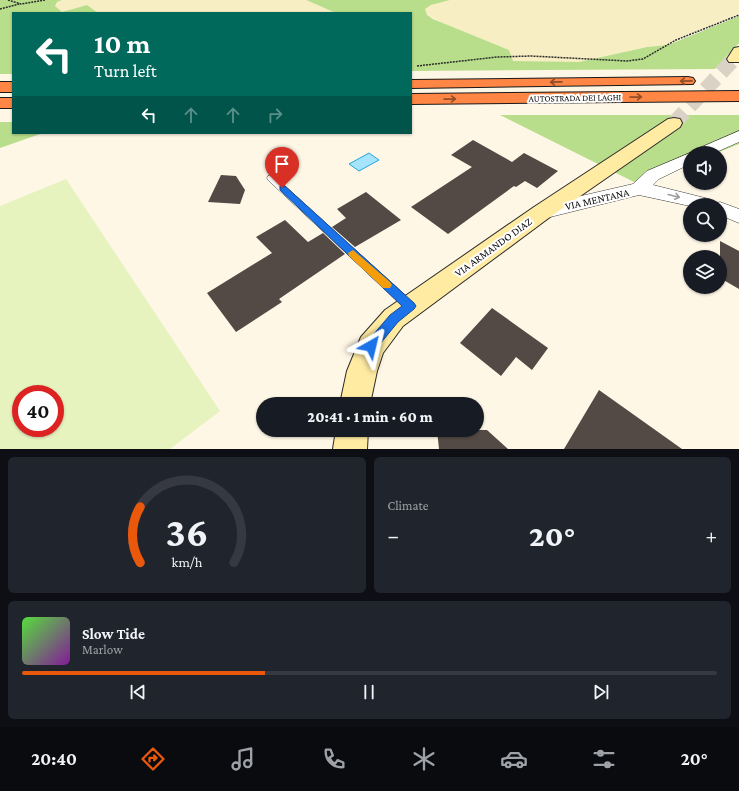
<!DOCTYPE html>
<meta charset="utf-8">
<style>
:root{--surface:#171b24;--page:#20242c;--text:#f1f3f6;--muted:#9ea1a6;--line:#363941;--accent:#ea580c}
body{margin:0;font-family:"Crimson Pro",serif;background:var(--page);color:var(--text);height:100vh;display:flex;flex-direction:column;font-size:15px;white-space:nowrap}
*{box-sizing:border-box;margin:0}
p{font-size:13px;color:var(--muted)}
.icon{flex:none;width:22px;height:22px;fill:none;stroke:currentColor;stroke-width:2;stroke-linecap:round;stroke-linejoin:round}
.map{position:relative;height:449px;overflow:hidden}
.sheet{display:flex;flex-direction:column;gap:8px;padding:8px;background:#0d0f14;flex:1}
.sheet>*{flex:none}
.banner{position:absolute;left:12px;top:12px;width:400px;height:122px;border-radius:0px;box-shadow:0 1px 3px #0004;background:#00695c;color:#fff;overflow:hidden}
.buttons{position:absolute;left:683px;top:146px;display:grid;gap:8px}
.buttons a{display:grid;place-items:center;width:44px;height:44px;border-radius:50%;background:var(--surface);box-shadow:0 1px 3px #0004;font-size:20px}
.speed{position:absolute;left:12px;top:385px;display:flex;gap:8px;font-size:20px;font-weight:700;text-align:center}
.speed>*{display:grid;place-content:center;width:52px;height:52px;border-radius:50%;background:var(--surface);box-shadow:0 1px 3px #0004;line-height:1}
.speed .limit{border:6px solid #d22;background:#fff;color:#111}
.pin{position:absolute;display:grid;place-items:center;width:34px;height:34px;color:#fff;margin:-41px -17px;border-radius:50% 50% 50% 0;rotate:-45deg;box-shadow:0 0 4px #0007}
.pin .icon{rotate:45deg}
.me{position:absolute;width:44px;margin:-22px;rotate:37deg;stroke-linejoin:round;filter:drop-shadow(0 0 3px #0008)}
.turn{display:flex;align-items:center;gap:14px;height:84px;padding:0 16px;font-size:18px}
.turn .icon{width:52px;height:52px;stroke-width:2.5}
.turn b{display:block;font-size:28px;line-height:34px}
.lanes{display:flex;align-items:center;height:38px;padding:0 16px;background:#0003;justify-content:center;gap:20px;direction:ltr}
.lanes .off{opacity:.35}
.big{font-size:30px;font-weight:800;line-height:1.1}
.sheet .widget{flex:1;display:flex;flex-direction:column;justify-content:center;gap:6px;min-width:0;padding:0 14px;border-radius:6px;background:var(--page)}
.sheet .dial{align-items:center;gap:0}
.dial svg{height:104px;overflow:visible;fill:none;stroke:var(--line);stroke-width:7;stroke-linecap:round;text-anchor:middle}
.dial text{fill:var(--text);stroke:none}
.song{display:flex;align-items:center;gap:12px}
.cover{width:48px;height:48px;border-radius:6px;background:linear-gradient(135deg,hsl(110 70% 55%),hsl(290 70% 35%))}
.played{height:4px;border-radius:2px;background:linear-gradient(90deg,var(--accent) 35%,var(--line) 35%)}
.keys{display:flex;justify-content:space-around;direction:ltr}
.heat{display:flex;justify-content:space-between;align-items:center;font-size:22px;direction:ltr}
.sheet .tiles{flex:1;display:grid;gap:8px;grid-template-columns:1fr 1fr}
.widget:last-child{grid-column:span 2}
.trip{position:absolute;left:256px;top:397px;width:228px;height:40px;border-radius:20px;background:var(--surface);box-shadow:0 1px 3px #0004;font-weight:800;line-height:40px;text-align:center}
.tabs{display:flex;height:64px;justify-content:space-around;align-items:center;background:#090b0e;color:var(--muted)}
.tabs .icon{width:28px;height:28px}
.tabs .on{color:var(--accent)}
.tabs b{font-size:18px;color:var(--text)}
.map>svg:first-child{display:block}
.farmland{fill:#f7eec4}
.forest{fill:#b9de8b}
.pitch{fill:#e6f3bf;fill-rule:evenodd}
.water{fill:#a5e4fc;stroke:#25a4d9}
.building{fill:#534945}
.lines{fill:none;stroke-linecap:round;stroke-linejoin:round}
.secondary-tunnel{stroke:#dad3c5;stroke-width:15;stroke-dasharray:15 8;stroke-linecap:butt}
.lane-casing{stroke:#3c3c3c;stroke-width:1}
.street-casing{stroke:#3c3c3c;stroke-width:1}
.secondary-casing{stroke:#2b2b2b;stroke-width:2}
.highway-casing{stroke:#1a1a1a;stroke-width:2}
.path{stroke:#2b2b2b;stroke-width:1.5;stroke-dasharray:2 1;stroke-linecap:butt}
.lane{fill:#fff;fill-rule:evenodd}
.street{fill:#fff;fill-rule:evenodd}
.secondary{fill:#ffeba1;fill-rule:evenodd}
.highway{fill:#ff8644;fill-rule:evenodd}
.oneway{stroke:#904e29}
.oneway2{stroke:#9d9d9d}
.route{fill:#1a73e8;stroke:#114b97}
.slow{fill:#f59e0b}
.labels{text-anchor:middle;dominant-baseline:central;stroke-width:4;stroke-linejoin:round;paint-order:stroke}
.far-street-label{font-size:9px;fill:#090909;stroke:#fff}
.street-label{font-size:11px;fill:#090909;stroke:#fff}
</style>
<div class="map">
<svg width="739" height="449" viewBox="0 0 739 449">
<rect width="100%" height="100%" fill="#fff7e6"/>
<g class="farmland">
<path d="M62,0H306L336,13H98L87,5L62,12L55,6L57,2Z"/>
<path d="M450,0H739V14L677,39L668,45L647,47L579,62L531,63L512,61L509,50L445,24L427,15L424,9L431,5Z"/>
</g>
<g class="forest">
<path d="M0,0H62L57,2L55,6L62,12L87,5L98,13H13V74H0Z"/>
<path d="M306,0H450L431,5L425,9L427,15L433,19L509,50L513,61L579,62L647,47L668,45L739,16V43L715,69L411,71V13H336Z"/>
<path d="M500,115H739V144L717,153H690L640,185Z"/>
<path d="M0,122H13V133H43L0,148Z"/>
</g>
<path class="pitch" d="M66,179L220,411L170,449H0V206ZM21,394H55V428H21Z"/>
<path class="water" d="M369,153L379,160L359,171L349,164Z"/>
<g class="building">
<path d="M473,140L512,162L524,153L558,171L537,188L525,181L516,187L514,186L448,234L411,207L472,167L451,155Z"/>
<path d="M221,175L236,176L245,190L240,204L208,202Z"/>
<path d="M366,192L401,220L355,247L332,227L346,218L337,209Z"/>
<path d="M285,220L308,242L323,233L345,254L279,299L282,302L236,332L207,293L272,253L256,237Z"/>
<path d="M720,241L739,251V289L720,278Z"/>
<path d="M492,308L548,348L532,370L516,357L501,376L460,343Z"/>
<path d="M599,390L682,449H564Z"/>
<path d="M437,430H487L508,449H439Z"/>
</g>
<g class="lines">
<path class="secondary-tunnel" d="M674,123L734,59"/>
<defs>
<path id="lane" d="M271,175L274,176L414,303L415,306L414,309L410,311L406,309L268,180L267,178L268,176Z"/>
<g id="street">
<path d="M739,131V142L714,153H693L695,150Z"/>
<path d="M690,153V164L659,179L653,185L709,199L717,203L720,202L739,209V223L720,215V205L690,206L639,195L542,219L535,217L533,212L535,207L542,205L633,184L647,171Z"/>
</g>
<g id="secondary">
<path d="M739,47V62H729L727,59L734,48Z"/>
<path d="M674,118L680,119L682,123L680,127L550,217L403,326L383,353L377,371L370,404H340L347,371L361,337L385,310L534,207L668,119Z"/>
<path d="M336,430H368L367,449H333Z"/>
</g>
<g id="highway">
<path d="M688,77L693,78L695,81L693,84L411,88V80Z"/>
<rect x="0" y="82" width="13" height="10"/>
<path d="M739,91V101L411,104V94Z"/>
<rect x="0" y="98" width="13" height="10"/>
</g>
</defs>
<use href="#lane" class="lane-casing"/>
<use href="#street" class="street-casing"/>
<use href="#secondary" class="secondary-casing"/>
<use href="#highway" class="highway-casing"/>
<g class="path">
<path d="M8,0L21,4L45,0"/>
<path d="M0,9L19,4"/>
<path d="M417,66L497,57L531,56L627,61L643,59L676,40L739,15"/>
</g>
<use href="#lane" class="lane"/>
<use href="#street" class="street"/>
<use href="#secondary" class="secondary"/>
<use href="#highway" class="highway"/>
</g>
<defs><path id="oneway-shaft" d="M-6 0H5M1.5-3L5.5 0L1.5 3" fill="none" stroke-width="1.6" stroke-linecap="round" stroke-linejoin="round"/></defs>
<g class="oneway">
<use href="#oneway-shaft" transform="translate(686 81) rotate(179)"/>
<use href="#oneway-shaft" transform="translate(556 82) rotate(179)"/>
<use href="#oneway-shaft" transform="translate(636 97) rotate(-1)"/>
<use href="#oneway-shaft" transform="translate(450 99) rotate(-1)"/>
</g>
<use class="oneway2" href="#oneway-shaft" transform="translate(674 196) rotate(14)"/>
<path class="route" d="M280,186H285L414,303L416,306L414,309L398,322L375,350L371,352L367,350L365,346L367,342L390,315L402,306L280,190Z"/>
<path class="slow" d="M353,250L390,282L392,285L390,288H383L349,256L348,253Z"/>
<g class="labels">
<g class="far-street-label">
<text transform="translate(575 98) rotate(-1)">AUTOSTRADA DEI LAGHI</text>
</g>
<g class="street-label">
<text transform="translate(597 199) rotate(-13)">VIA MENTANA</text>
<text transform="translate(493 247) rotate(-36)">VIA ARMANDO DIAZ</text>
</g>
</g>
</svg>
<div class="buttons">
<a><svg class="icon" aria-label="sound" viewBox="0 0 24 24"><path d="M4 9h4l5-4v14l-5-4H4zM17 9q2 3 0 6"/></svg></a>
<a><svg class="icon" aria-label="search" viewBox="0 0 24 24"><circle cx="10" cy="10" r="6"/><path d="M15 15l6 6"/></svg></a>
<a><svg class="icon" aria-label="layers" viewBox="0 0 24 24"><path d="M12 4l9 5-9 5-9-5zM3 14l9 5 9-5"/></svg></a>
</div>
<div class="speed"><div class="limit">40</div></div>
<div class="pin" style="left:282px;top:188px;background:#d93025"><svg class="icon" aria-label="arrive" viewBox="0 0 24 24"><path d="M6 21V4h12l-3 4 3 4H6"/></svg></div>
<svg class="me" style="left:371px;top:346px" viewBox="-20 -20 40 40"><path d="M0-17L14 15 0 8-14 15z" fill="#1a73e8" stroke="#fff" stroke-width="4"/></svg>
<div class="trip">20:41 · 1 min · 60 m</div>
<div class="banner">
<div class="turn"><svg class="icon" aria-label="left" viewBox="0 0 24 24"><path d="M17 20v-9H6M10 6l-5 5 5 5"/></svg><div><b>10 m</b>Turn left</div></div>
<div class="lanes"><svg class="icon" aria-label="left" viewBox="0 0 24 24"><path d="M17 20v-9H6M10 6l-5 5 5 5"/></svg><svg class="icon off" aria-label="ahead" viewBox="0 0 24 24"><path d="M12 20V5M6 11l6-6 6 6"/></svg><svg class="icon off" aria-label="ahead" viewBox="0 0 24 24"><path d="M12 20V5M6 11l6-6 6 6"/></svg><svg class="icon off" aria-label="right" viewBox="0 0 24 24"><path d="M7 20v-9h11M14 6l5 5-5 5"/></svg></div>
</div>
</div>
<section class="sheet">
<div class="tiles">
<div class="widget dial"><svg viewBox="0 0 100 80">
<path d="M14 69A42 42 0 1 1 86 69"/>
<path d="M14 69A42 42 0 0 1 14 26" stroke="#ea580c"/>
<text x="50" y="56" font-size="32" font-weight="700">36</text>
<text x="50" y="72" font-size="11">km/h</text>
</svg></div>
<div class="widget"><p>Climate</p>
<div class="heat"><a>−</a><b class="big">20°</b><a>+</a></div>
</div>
<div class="widget">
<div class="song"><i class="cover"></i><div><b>Slow Tide</b><p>Marlow</p></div></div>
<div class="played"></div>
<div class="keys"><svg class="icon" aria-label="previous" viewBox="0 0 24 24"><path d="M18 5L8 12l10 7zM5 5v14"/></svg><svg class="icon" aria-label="pause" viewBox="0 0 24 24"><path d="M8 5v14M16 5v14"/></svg><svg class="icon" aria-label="next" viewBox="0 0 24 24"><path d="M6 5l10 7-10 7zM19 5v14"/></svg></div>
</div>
</div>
</section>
<nav class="tabs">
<b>20:40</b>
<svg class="icon on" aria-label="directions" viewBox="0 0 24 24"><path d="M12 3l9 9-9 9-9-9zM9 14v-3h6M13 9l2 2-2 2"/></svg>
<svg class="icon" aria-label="music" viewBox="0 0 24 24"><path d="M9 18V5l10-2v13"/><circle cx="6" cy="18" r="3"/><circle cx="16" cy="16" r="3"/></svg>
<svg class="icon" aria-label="phone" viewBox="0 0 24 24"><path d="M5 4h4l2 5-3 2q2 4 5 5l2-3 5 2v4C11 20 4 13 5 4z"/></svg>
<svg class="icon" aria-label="climate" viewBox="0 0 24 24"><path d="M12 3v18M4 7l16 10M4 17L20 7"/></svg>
<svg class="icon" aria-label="car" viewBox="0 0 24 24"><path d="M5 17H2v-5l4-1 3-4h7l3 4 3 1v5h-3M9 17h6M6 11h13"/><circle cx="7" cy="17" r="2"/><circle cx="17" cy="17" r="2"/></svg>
<svg class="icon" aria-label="filters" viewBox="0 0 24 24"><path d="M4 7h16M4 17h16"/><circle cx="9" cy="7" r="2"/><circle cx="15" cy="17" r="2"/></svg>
<b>20°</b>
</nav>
